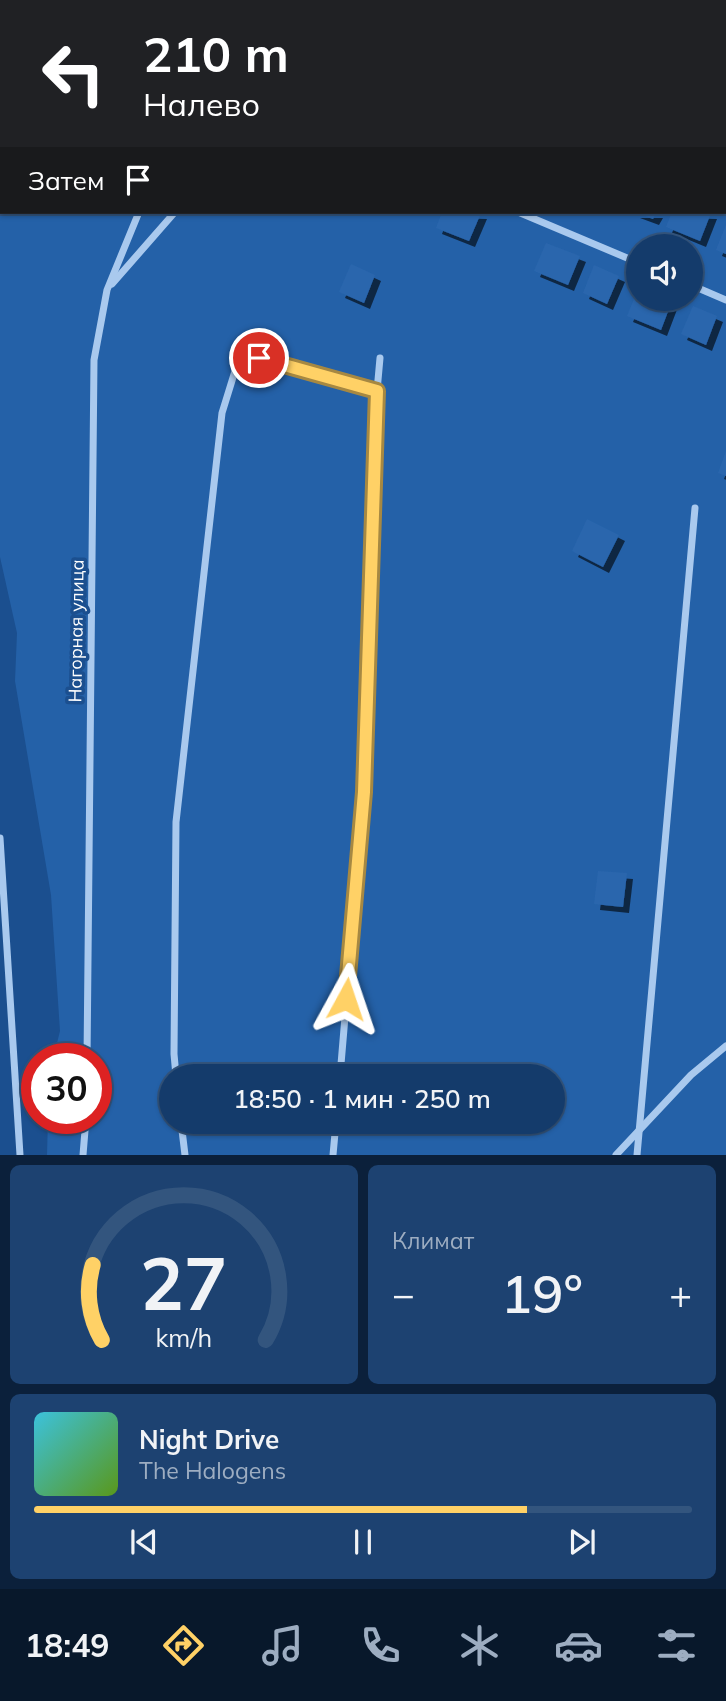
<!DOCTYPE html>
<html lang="ru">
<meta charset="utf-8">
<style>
:root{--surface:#143b6b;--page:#1d4271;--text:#f1f3f6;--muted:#9dadc1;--line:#33557e;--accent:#ffd166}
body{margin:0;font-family:Mulish,sans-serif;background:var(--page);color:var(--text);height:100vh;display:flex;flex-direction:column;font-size:26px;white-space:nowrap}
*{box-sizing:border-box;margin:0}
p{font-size:23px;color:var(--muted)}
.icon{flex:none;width:38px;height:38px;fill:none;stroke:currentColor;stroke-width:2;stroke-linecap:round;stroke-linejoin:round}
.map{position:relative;height:1155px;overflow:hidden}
.drawer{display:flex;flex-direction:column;gap:10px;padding:10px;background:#0b203b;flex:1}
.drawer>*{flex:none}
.top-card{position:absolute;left:0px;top:0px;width:726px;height:214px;box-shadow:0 2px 5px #0004,0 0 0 2px var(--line);background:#202124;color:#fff;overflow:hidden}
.tools{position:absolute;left:626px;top:234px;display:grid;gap:14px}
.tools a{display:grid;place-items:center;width:77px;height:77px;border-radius:50%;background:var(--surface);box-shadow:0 2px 5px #0004,0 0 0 2px var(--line);font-size:35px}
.speed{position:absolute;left:21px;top:1043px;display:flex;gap:14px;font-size:35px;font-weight:700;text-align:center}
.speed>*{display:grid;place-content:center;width:91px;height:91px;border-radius:50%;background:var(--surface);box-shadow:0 2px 5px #0004,0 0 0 2px var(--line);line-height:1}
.speed .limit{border:10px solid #d22;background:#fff;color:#111}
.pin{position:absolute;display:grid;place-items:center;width:60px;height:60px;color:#fff;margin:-30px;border:4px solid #fff;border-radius:50%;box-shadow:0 2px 7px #0007}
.me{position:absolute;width:77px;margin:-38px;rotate:5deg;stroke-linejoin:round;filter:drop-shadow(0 0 5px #0008)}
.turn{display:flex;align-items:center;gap:24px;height:147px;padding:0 28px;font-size:32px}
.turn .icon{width:91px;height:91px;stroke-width:2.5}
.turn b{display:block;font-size:49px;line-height:60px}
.then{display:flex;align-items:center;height:66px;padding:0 28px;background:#0003;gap:14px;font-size:26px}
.big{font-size:52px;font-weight:600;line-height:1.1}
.drawer .card{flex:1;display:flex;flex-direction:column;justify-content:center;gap:10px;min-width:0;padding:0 24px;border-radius:10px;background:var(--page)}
.drawer .dial{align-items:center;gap:0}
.dial svg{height:182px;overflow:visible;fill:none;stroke:var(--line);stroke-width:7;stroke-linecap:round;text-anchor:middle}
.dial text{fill:var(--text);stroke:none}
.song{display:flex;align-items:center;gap:21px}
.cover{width:84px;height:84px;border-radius:10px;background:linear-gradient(135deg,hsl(190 70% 55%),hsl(90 70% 35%))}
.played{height:7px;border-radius:4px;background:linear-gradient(90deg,var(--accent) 75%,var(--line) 75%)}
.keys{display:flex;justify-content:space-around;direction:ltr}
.heat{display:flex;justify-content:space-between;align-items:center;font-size:38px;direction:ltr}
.drawer .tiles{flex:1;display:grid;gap:10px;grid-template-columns:1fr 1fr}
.card:last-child{grid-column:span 2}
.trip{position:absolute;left:159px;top:1064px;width:406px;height:70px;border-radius:35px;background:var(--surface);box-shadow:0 2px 5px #0004,0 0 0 2px var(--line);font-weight:600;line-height:70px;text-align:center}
.tab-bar{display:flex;height:112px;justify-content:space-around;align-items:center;background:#08182b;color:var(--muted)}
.tab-bar .icon{width:49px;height:49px}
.tab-bar .selected{color:var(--accent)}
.tab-bar b{font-size:32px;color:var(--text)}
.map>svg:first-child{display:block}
.green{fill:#2461a8;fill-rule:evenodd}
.building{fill:#2a66ad;filter:url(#shadow)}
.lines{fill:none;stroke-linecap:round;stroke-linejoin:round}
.minor{stroke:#a9c9ee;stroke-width:7}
.route-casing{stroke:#a68842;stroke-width:18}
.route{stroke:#ffd166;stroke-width:12}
.labels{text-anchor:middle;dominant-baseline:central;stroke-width:7;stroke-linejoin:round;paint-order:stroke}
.street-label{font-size:18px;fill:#fff;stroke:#1b4f8f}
</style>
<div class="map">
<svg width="726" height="1155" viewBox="0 0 726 1155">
<defs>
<filter id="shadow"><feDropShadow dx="6" dy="6" stdDeviation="0" flood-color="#0009"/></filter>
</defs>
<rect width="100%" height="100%" fill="#1b4f8f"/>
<path class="green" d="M0,0H726V1155H47L48,1118H96V1059H53L60,1031L51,895L15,681L17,633L0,557ZM2,2H724V212H2ZM639,247H691V299H639ZM172,1076H553V1122H172Z"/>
<g class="building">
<path d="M442,212L481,213L469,241L436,228Z"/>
<path d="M634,212H657L653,219Z"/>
<path d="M672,212L711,213L700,241L666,227Z"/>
<path d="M726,225V254L716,250Z"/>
<path d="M546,243L580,256L568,285L534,271Z"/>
<path d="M351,264L375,275L364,303L339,292Z"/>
<path d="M594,265L619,276L607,304L583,293Z"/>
<path d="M639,287V299L672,301L661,330L627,316Z"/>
<path d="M693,306L717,316L706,345L681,334Z"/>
<path d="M726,451V476L718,473Z"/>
<path d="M587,519L619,535L603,567L572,551Z"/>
<path d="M598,871L627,873L623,907L594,904Z"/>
</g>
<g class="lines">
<g class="minor">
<path d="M249,2L251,0"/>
<path d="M623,2L625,0"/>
<path d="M518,212L639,263"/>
<path d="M112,284L175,212"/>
<path d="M691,285L726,300"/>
<path d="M0,838L20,1155"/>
<path d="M87,1059L94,360L107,290L139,212"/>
<path d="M176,1076L174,1054L176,822L222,413L235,371L259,358L377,391"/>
<path d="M340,1076L364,792L377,391L380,358"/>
<path d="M181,1122L185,1155"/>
<path d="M83,1155L86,1118"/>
<path d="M333,1155L336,1122"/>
<path d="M616,1155L691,1075L726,1046"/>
<path d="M637,1155L695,508"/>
</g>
</g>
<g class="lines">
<defs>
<path id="route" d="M259,358L377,391L364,792L346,999"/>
</defs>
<use href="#route" class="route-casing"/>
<use href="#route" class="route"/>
</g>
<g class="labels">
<g class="street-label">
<text transform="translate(76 631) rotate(-89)">Нагорная улица</text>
</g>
</g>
</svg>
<div class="tools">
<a><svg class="icon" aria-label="sound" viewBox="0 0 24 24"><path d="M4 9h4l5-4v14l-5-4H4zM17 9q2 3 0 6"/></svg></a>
</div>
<div class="speed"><div class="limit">30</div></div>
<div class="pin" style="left:259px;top:358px;background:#d93025"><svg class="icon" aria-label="arrive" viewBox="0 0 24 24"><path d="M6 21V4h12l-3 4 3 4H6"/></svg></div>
<svg class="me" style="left:346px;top:999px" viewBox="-20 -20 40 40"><path d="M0-17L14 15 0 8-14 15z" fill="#ffd166" stroke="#fff" stroke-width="4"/></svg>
<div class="trip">18:50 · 1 мин · 250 m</div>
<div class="top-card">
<div class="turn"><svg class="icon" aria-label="left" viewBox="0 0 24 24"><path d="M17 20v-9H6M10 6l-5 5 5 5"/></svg><div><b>210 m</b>Налево</div></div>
<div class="then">Затем<svg class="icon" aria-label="arrive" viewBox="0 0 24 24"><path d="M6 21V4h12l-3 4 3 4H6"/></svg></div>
</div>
</div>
<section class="drawer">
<div class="tiles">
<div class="card dial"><svg viewBox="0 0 100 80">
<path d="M14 69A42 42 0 1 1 86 69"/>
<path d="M14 69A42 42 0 0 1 10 36" stroke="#ffd166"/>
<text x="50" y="56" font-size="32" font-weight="700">27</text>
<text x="50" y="72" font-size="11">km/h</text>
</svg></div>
<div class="card"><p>Климат</p>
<div class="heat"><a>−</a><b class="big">19°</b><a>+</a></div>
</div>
<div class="card">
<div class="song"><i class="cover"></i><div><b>Night Drive</b><p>The Halogens</p></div></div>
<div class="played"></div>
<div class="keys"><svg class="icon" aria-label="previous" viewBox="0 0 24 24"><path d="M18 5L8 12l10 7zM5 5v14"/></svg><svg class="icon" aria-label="pause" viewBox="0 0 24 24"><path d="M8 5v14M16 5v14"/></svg><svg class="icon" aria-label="next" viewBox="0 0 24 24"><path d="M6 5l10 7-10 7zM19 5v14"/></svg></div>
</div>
</div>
</section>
<nav class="tab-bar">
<b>18:49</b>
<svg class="icon selected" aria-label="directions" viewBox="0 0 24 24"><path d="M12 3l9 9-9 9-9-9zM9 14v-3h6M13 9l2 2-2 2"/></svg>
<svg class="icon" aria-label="music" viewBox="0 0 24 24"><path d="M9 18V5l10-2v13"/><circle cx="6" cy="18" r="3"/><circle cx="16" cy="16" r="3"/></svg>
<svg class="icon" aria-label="phone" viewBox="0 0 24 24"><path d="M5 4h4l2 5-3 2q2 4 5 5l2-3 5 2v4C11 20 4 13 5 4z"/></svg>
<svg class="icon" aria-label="climate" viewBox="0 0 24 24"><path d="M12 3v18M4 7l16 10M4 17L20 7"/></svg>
<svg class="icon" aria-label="car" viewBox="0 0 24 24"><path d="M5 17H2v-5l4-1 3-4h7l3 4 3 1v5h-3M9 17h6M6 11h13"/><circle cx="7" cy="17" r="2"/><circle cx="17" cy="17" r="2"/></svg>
<svg class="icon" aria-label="filters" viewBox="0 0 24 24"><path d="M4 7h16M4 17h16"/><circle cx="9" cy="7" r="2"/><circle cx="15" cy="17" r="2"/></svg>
</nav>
